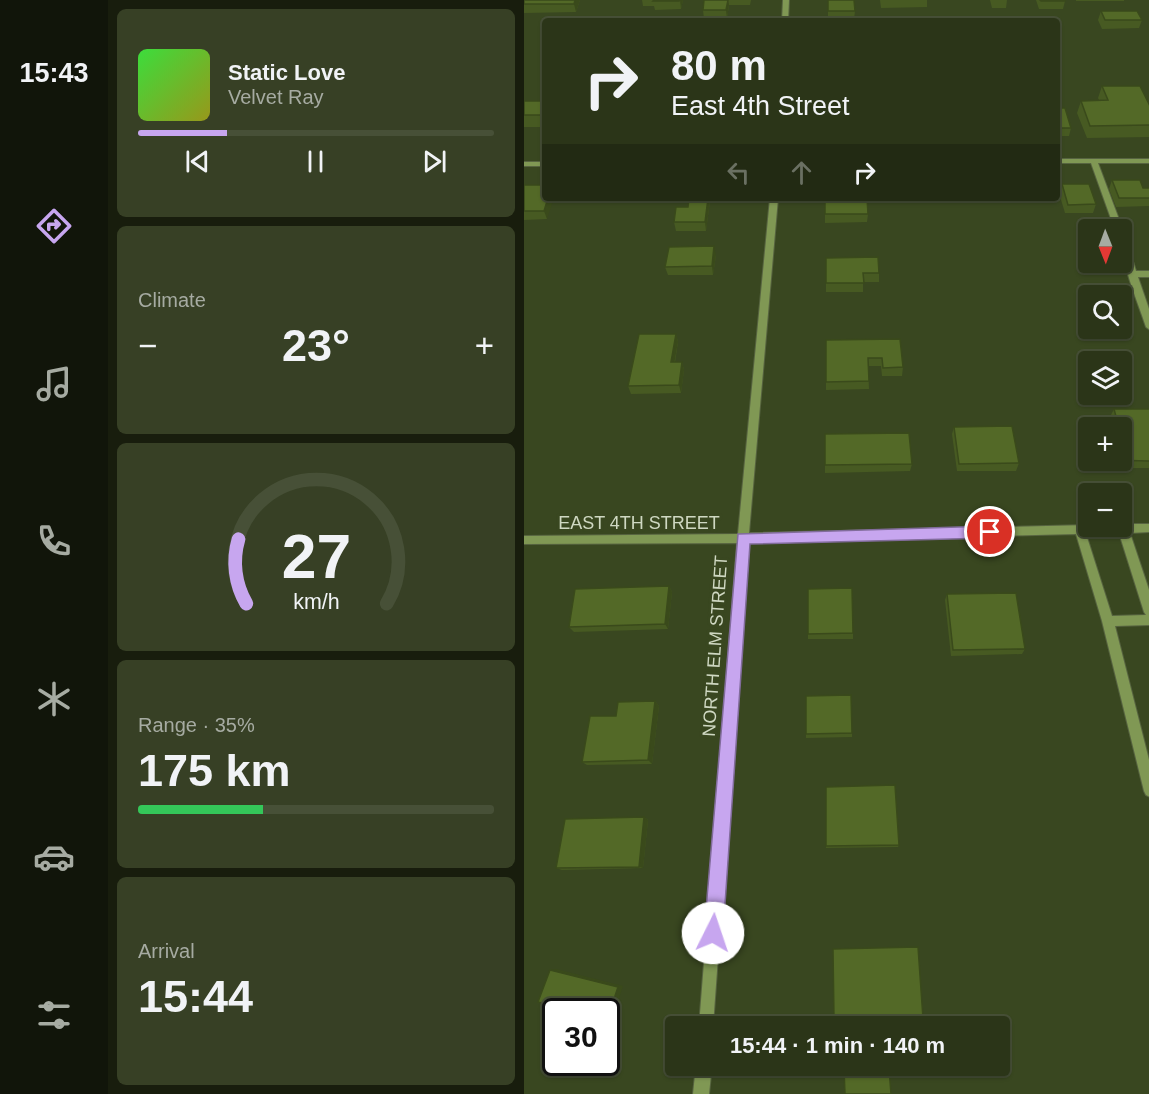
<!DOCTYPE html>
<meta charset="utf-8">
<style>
:root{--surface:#2b3518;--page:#374025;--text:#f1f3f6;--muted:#a6aba2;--line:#475037;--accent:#c7a6ef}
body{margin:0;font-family:Helvetica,sans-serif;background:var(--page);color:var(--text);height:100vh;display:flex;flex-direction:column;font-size:22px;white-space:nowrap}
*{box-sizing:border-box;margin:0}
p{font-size:20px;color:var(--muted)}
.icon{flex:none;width:33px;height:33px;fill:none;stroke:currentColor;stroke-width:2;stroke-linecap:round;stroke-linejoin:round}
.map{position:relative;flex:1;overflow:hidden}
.sheet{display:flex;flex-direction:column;gap:9px;padding:9px;background:#181d0d;width:416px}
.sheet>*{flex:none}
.banner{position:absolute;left:18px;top:18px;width:518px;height:183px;border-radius:6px;box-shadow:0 2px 4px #0004,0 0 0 2px var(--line);background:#2b3518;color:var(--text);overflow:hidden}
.needle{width:39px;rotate:179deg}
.fabs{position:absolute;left:554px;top:219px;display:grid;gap:12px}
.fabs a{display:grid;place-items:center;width:54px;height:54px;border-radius:6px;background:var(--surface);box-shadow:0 2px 4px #0004,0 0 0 2px var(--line);font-size:30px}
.speed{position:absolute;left:18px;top:998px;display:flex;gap:12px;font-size:30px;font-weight:700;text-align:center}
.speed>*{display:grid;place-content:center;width:78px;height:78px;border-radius:50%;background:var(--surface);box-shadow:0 2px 4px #0004,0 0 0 2px var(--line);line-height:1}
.speed .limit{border:3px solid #111;border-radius:9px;background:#fff;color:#111}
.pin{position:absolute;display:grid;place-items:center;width:51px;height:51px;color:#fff;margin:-26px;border:3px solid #fff;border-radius:50%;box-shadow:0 2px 6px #0007}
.me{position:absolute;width:66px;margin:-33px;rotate:4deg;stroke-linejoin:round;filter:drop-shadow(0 0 4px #0008)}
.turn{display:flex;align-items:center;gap:21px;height:126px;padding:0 30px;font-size:27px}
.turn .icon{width:78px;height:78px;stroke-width:2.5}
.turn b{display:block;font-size:42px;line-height:51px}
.lanes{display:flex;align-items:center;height:57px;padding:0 30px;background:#0003;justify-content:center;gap:30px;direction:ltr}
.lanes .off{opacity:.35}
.big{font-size:45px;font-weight:700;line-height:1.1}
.sheet .tile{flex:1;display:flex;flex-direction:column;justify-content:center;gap:9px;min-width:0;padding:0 21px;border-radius:9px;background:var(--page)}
.sheet .dial{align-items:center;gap:0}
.dial svg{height:156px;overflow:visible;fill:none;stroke:var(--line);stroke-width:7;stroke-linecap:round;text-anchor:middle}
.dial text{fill:var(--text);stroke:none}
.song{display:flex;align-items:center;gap:18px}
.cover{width:72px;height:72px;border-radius:9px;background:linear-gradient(135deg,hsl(120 70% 55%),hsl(60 70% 35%))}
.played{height:6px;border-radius:3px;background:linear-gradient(90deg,var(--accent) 25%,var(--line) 25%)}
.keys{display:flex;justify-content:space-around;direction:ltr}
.heat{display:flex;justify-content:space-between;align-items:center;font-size:33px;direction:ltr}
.charge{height:9px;border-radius:4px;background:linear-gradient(90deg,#34c759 35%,var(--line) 0)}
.trip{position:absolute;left:141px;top:1016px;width:345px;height:60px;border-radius:6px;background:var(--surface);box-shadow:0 2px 4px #0004,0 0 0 2px var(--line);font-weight:700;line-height:60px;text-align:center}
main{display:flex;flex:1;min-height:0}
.menu{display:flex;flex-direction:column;width:108px;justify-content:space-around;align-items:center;background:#11150a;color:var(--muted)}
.menu .icon{width:42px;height:42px}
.menu .active{color:var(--accent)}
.menu b{font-size:27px;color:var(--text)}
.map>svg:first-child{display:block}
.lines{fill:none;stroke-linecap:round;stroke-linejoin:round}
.minor-casing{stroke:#576440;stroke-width:2}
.minor{fill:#809854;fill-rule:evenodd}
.wall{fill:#475a22}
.shaded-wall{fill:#3a4a1b}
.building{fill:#536927;stroke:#3a4a1b;stroke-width:1.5}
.route{fill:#c7a6ef;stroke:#816c9b;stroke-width:1.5}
.labels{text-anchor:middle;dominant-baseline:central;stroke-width:6;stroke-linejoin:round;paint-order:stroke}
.street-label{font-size:18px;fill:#cfd8c2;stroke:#394720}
</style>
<main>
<nav class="menu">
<b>15:43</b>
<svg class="icon active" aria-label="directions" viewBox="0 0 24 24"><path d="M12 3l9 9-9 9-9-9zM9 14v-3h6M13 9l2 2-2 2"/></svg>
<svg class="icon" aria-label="music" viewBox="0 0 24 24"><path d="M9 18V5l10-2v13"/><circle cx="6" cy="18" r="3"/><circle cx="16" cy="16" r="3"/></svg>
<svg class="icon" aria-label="phone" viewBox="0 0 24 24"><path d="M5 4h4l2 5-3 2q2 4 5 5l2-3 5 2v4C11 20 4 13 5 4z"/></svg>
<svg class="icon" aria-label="climate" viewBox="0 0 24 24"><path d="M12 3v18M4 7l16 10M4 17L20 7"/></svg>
<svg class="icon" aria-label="car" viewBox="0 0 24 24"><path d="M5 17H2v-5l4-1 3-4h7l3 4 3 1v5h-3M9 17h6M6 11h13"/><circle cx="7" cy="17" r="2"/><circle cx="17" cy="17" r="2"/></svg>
<svg class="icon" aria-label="filters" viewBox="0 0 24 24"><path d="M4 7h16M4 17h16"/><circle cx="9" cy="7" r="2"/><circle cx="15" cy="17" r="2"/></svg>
</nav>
<section class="sheet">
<div class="tile">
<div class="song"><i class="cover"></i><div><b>Static Love</b><p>Velvet Ray</p></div></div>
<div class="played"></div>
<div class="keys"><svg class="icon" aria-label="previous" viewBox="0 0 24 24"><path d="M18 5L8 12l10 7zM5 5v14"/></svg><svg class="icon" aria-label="pause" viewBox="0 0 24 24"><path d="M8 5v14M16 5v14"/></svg><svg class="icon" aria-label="next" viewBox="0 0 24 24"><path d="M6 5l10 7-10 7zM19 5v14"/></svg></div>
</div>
<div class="tile"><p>Climate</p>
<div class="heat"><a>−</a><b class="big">23°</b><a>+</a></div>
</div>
<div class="tile dial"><svg viewBox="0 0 100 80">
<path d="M14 69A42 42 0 1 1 86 69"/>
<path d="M14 69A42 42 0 0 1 10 36" stroke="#c7a6ef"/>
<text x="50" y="56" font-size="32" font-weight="700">27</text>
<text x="50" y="72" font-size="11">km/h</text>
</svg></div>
<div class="tile"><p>Range · 35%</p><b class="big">175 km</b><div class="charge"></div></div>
<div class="tile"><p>Arrival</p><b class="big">15:44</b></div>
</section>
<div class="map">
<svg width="626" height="1094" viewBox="0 0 626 1094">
<rect width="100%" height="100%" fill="#394720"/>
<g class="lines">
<defs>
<g id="minor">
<path d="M259,0H265L264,21H258Z"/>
<path d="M532,159H626V163H574L599,230L598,232L597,230H591L567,163H532Z"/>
<rect x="0" y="162" width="21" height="4"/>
<path d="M246,198H254L225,533L564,525V526H597L599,524H626V532L606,533L626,593V625L591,626L626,764V797L622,795L620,791L578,621L552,534L224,542L189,1026H175L213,543L0,544V536L214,534ZM595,533L620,612L622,615L588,616L562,534Z"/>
<path d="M597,234L601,236L612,271H626V277H614L626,312V330L622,327C612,297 597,264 597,234Z"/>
<path d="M172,1065H188L185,1094H169Z"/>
</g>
</defs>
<use href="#minor" class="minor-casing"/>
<use href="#minor" class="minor"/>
</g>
<g class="wall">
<path d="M0,0H56L52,12L0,13Z"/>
<path d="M118,0H159L157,9L131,10L130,6H119Z"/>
<path d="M180,0H227L226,5H205L203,19H180L179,10Z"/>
<path d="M304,0L331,11L330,19L304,20Z"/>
<path d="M356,0H403V7L357,8Z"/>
<path d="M466,0H483L482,8H468Z"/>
<path d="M512,0H541V1L539,9H515Z"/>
<rect x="552" y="0" width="48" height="1"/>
<path d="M577,11L618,20L615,28L578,29L574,20Z"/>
<path d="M578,86L626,106V137L563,138L553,113L557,101L575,100L574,98Z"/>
<rect x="0" y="101" width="21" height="26"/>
<path d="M532,108L547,128L545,136H532Z"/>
<path d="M588,180L619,188H626V206L592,207L585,189Z"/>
<path d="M538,184L572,204L569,213H541L535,193Z"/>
<path d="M0,185H21L23,219L0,220Z"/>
<path d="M301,198L344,214L343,222L301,223Z"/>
<path d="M186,201L182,231H152L150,222L164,207Z"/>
<path d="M192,255L189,275H144L141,267Z"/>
<path d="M302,258L355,273V282H339V292H302Z"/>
<path d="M152,334L154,342L151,362H158L160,370L157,393L107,394L104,386Z"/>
<path d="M376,339L379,367L378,376H358L357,366H344L345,389L302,390V340Z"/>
<path d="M590,409H626V468H581L579,460H597V428H589L586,417Z"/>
<path d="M430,427L495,463L492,471H433L428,434Z"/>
<path d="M301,434L388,464L386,471L301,473Z"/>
<path d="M145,586L148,592L144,629L50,632L45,627Z"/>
<path d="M423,594L501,649L498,654L427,656L421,600Z"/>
<path d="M329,633V639H284V634Z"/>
<path d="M131,701L135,706L128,764L63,765L58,762L92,716Z"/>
<path d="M328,733V737L282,738V734Z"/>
<path d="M302,787L375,845L374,847L302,848Z"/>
<path d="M120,817L124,820L119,868L38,870L32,868Z"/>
<path d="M320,1065H364L365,1068L321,1094Z"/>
</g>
<g class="shaded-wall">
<path d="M51,0H56L52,12L50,4Z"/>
<path d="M156,0H159L157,9Z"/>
<path d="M204,0L205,5L203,19L202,10Z"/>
<path d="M24,198H30L23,219L20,211Z"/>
<path d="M184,198H186V201L182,231L181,222Z"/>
<path d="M190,246L192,255L189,275L188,266Z"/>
<path d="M152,334L154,342L149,370L147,362Z"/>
<path d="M158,362L160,370L157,393L155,385Z"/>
<path d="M145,586L148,592L144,629L141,624Z"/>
<path d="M131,701L135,706L128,764L124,760Z"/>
<path d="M120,817L124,820L119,868L115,867Z"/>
<path d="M32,969L99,986L82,1039V1023L26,970Z"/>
</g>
<g class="building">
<path d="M0,0H51L50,4H0Z"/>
<path d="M130,0H156L155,1H129Z"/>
<path d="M180,0H204L202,10H179Z"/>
<path d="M304,0H330L331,11H304Z"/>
<path d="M516,0H541V1H517Z"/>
<path d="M577,11H613L618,20H581Z"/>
<path d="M194,20H219V21Z"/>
<path d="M578,86H616L626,106V125L566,126L557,101L584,100Z"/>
<rect x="0" y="101" width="21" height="14"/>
<path d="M532,108H541L547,128H532Z"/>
<path d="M588,180H616L619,188H626V198H595Z"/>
<path d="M538,184H565L572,204L544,205Z"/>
<path d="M0,185H21V198H24L20,211H0Z"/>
<path d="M165,198H184L181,222H150L152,207H164Z"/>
<path d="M301,198H343L344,214H301Z"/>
<path d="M190,246L188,266L141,267L145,247Z"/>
<path d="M354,257L355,273H339L340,283H302V258Z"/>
<path d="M115,334H152L147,362H158L155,385L104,386Z"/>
<path d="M376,339L379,367L359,368L358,358H344L345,381L302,382V340Z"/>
<path d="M590,409H626V461L585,460H597V428H595Z"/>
<path d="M488,426L495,463L435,464L430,427Z"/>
<path d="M385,433L388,464L301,465V434Z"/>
<path d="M145,586L141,624L45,627L51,589Z"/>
<path d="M328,588L329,633L284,634V589Z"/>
<path d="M492,593L501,649L429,650L423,594Z"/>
<path d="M327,695L328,733L282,734V696Z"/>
<path d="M131,701L124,760L58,762L66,716H92L94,702Z"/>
<path d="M371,785L375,845L302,846V787Z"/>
<path d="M120,817L115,867L32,868L41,819Z"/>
<path d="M394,947L399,1018L310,1019L309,949Z"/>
<path d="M26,970L94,987L82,1023V1011H35L37,1008L14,1002Z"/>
<path d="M32,1023V1051L23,1048Z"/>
<path d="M365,1068L367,1094H321L320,1069Z"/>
</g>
<path class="route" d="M466,526L471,528L473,532L471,536L466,538L226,544L199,933L196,940L189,942L183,940L180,933L214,534Z"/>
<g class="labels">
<g class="street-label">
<text x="115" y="523">EAST 4TH STREET</text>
<text transform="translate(191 646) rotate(-86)">NORTH ELM STREET</text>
</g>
</g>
</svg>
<div class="fabs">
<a><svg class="needle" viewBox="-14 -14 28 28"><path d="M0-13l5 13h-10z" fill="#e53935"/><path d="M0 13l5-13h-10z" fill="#a6aba2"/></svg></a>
<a><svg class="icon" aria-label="search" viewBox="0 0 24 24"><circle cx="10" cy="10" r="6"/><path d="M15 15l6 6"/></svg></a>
<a><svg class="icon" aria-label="layers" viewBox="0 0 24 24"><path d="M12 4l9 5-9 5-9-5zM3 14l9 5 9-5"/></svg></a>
<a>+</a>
<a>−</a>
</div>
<div class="speed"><div class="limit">30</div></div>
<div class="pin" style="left:466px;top:532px;background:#d93025"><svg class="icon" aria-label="arrive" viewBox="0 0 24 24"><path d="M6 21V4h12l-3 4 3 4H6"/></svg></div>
<svg class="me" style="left:189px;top:933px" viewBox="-20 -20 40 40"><circle r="19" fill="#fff"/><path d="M0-13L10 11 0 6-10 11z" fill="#c7a6ef"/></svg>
<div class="trip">15:44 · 1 min · 140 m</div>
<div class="banner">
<div class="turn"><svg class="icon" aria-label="right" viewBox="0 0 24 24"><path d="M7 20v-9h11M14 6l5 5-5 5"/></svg><div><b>80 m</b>East 4th Street</div></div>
<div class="lanes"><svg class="icon off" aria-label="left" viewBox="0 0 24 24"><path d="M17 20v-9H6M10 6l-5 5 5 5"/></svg><svg class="icon off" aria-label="ahead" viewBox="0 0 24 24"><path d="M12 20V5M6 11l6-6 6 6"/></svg><svg class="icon" aria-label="right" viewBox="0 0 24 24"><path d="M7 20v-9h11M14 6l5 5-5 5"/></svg></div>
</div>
</div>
</main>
